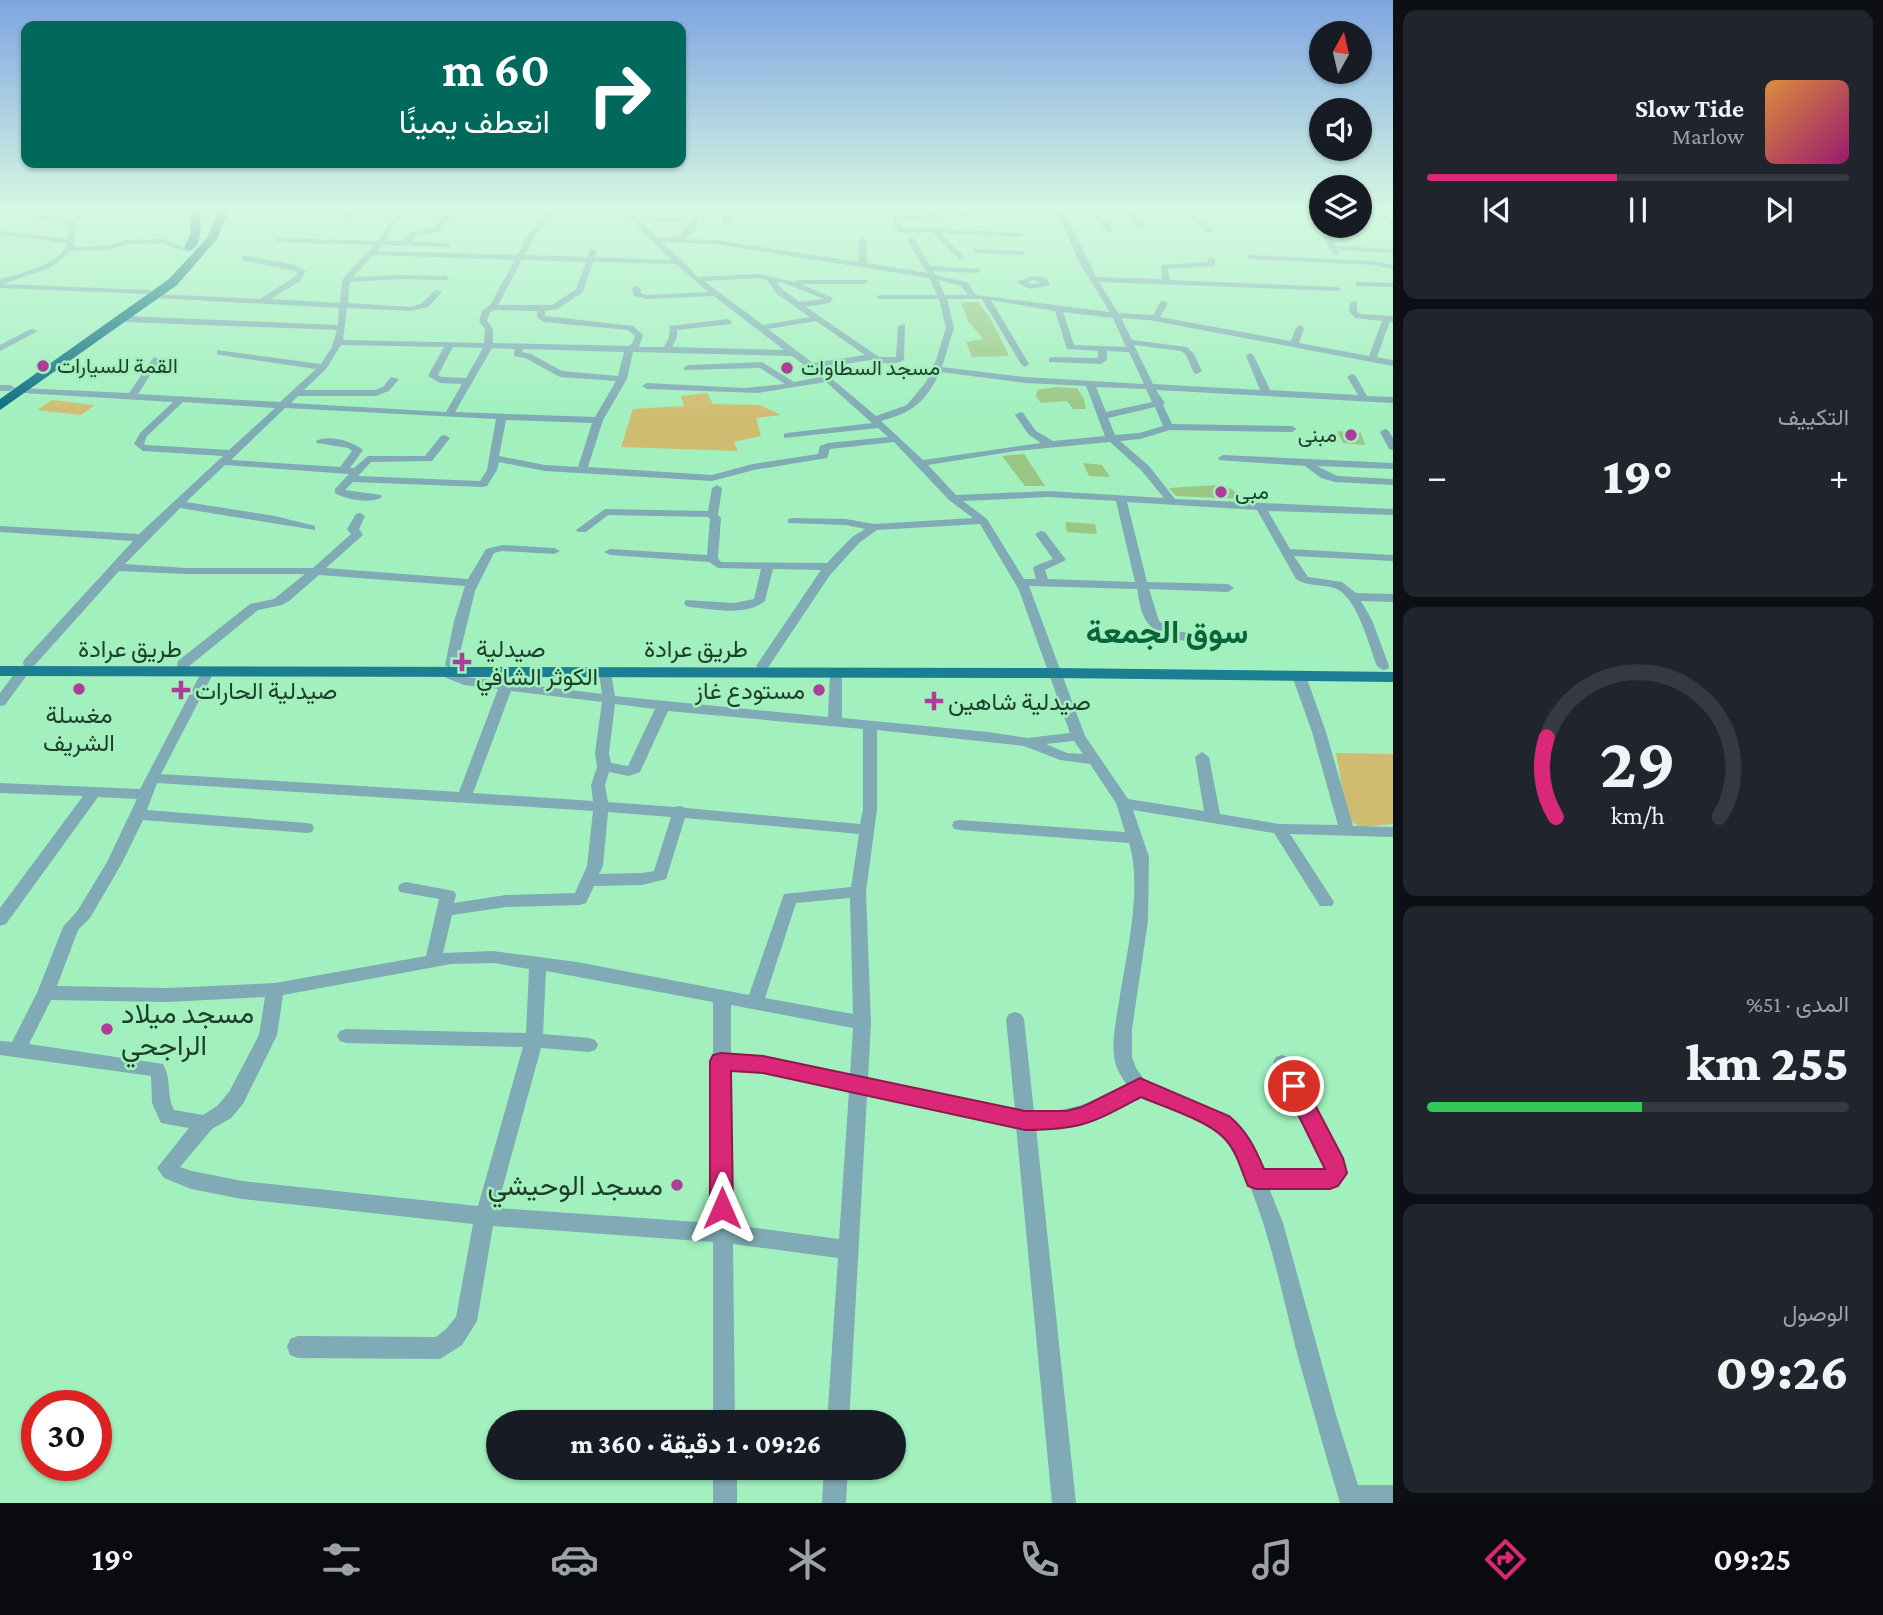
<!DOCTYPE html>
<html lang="ar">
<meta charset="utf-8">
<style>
:root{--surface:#171b24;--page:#20242c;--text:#f1f3f6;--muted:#9ea1a6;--line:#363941;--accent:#db2777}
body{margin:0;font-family:"Crimson Pro",Vazirmatn,serif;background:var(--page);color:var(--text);direction:rtl;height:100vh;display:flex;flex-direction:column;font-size:26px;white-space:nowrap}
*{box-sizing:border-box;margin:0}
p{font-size:23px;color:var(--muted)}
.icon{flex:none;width:38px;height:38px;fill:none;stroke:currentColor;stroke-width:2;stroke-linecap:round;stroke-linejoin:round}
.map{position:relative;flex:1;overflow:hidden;direction:ltr}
.side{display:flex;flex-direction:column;gap:10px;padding:10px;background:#0d0f14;width:490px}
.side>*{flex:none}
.top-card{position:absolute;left:21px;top:21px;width:665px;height:147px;border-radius:14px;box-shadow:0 2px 5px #0004;direction:rtl;background:#00695c;color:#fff;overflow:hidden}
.needle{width:46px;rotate:8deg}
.tools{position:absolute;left:1309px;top:21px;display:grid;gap:14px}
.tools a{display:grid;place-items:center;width:63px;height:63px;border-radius:50%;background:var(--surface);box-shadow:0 2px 5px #0004;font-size:35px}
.speed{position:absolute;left:21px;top:1390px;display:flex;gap:14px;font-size:35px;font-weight:700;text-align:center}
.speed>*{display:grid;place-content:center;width:91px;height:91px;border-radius:50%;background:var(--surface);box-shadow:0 2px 5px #0004;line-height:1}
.speed .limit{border:10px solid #d22;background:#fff;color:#111}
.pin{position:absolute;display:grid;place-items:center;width:60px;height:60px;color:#fff;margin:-30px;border:4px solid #fff;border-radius:50%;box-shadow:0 2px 7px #0007}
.me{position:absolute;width:77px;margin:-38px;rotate:0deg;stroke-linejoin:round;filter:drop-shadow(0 0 5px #0008)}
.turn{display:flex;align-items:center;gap:24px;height:147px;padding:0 21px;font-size:32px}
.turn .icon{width:91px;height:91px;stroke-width:2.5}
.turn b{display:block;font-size:49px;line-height:60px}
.big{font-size:52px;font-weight:800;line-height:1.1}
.side .tile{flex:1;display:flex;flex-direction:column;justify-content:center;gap:10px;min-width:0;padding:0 24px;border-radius:14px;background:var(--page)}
.side .dial{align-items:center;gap:0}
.dial svg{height:182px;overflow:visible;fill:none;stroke:var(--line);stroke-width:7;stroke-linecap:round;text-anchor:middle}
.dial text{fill:var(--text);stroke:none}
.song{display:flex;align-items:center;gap:21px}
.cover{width:84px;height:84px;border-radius:10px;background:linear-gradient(135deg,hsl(30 70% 55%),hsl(320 70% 35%))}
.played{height:7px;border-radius:4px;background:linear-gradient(90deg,var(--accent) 45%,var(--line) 45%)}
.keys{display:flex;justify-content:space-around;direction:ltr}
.heat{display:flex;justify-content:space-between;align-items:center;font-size:38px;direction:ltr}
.charge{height:10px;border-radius:5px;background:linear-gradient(90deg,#34c759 51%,var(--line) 0)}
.trip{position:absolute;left:486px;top:1410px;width:420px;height:70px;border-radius:35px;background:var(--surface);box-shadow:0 2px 5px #0004;font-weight:800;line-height:70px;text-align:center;direction:rtl}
.tabs{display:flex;height:112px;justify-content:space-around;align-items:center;background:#090b0e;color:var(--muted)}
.tabs .icon{width:49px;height:49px}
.tabs .selected{color:var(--accent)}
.tabs b{font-size:32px;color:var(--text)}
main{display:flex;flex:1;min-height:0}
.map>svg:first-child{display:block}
.green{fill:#d0bc71}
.building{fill:#99c682}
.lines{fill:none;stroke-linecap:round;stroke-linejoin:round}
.minor{fill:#80aab5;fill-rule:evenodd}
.major{fill:#1b7e93;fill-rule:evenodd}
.highway{fill:#076c7e;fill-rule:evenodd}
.route{fill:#db2777;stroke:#8e194d;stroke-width:2}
.poi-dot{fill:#ad3d99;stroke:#a1f0be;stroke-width:2.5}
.labels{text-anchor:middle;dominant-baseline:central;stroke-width:5;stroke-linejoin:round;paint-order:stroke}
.far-poi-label{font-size:21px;fill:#1d3e2a;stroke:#a1f0be;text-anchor:start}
.street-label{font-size:24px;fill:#1d3e2a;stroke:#a1f0be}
.poi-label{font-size:24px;fill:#1d3e2a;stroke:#a1f0be;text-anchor:start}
.near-poi-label{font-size:28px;fill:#1d3e2a;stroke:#a1f0be;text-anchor:start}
.district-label{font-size:32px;font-weight:bold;fill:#0b643a;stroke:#a1f0be}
</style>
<main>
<section class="side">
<div class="tile">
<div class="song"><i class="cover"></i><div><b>Slow Tide</b><p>Marlow</p></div></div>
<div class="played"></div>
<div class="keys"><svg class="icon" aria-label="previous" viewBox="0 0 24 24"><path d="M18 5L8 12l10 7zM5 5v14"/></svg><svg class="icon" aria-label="pause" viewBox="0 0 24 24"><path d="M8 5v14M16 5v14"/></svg><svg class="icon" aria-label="next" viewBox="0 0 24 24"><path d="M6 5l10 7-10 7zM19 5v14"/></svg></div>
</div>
<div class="tile"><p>التكييف</p>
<div class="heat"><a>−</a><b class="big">19°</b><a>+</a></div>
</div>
<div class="tile dial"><svg viewBox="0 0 100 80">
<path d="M14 69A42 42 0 1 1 86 69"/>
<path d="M14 69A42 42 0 0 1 10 34" stroke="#db2777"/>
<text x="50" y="56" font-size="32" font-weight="700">29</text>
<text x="50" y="72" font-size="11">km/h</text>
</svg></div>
<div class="tile"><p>المدى · 51%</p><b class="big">255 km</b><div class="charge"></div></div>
<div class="tile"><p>الوصول</p><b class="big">09:26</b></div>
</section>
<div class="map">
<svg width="1393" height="1503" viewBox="0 0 1393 1503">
<rect width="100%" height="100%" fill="#a1f0be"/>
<g class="green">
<path d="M707,393L713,404L760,405L781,415L756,418L761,436L734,442L738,451L621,447L633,409L684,406L681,396Z"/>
<path d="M52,400L95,405L81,415L37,410Z"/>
<path d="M1336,753L1393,754V824L1361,827L1348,820Z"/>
</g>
<g class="building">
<path d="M961,302H978L990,318L1009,356L972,357L966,342L983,339L968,321Z"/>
<path d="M1056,387L1077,388L1084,399L1086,409H1073L1067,401L1041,403L1036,397L1037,390Z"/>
<path d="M1337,431L1361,433L1365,445L1343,443Z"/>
<path d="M1024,454L1045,486H1025L1002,456Z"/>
<path d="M1083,463L1102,465L1110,477L1089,476Z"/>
<path d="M1217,485L1232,489L1241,499L1176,496L1169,488Z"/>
<path d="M1065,522L1095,524L1097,534L1067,532Z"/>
</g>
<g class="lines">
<g class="minor">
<path d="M89,206H96L76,222L74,247L107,246L125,240L162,239L192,250L188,252L161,243L126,244L108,250L71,251L52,267L3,284L150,290L151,292L147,294L0,288V279C22,272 58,267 68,243H52L48,240L0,235V231L68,239L69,223L35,219L54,209L56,212L47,217L71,219Z"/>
<path d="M349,206H355L351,217L347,219L343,217Z"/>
<path d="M400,206L553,210L626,206L637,217L686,218L683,222L641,221L658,238C681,239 686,233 694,213H727L731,215L729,227L722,225L723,217L699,216L695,231L683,239L715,240L859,262L858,240L862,238L866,240L867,263L927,273L907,240L911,238H914L930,266L980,269L981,271L977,273L933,271L936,275L967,282L976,295L1110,312L1080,264L1063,225L1052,206H1058L1071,225L1096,277L1162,279L1161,265L1208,262L1207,259L1211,257L1215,259V266L1168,269L1170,280L1338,287L1342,289L1338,291L1099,282L1118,313L1153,315L1161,301H1164L1168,303L1160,317L1291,341L1296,328L1300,325L1304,328L1299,343L1369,356L1382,321L1355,318L1349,311L1350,303L1357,301V311L1360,314L1393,316V322L1390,321L1377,357L1393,360V366L1149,320L1121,318L1132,340L1187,347L1194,354L1202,371L1197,374L1194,373L1186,355L1181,351L1134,345L1153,384L1260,390L1246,356L1250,353L1254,356L1270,390L1358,395L1347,377L1352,374L1355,375L1367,396L1393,397V403L1156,390L1165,403L1163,405L1172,424L1292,426L1297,429L1292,432L1170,430L1140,439L1120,441L1149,466L1175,499L1393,509V515L1268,511L1290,549L1393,555V561L1294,556L1308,577L1342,582L1356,593L1393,594V602L1361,601L1372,620L1389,666L1388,669L1383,670L1377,666C1369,646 1357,595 1334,588C1321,584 1308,587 1296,579L1257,510L1127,502L1147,582L1228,584L1234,588L1228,592L1149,589L1159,621L1175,631L1205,635L1207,638L1205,641C1186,644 1153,637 1144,617C1140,609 1139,598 1137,589L1029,586L1085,736L1128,799L1204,811L1195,757L1202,752L1209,757L1220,814L1279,824L1338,825L1312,732L1292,676L1299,672L1306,676L1326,732L1353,826L1393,827V837L1290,834L1334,902L1332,906H1320L1274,833L1133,810L1149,857L1148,921L1132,1029V1057L1136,1068L1146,1082L1229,1117C1245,1132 1254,1150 1262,1170H1326L1273,1062L1276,1057L1282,1055L1288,1057L1342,1159L1346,1173L1337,1185L1330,1188H1269L1283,1223L1336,1415L1358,1485H1393V1503H1340C1325,1453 1311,1403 1297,1353C1282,1295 1258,1168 1215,1129L1141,1096C1107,1114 1075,1129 1036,1128L1076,1503H1052L1016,1126L867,1095L849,1423H827L838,1258L733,1244L735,1423H713V1242L493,1226L477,1321L462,1345L440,1359L298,1358L290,1355L287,1347L290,1339L298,1336L436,1337L446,1329L456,1317L473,1224L242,1199L191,1189L164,1178L157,1168L189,1128L161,1123L152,1103L151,1076L0,1055V1041L12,1042L37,993L63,927L78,910L107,862L137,799L98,797L6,924L0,926V908L83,796L0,793V783L140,789L203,669L208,668L214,672L161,774L459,792L498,689L464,685L439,675L438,672L444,668L467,677L602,694L599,673L605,669L611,673L615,696L828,717L830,673L836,669L842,673V718L988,732L1027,738L1070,733L1019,590L980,524L877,530L860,542L830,575L767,669L762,670L756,666L821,570L773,569L765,601C746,617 713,609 690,607L686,606L684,603L686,600L734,603L754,599L761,569L718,568L709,562L610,555L604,552L610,549L707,555L710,519L708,517L608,515L586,532H578L576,530L605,509L708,511L712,488L717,485L722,488L718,515L721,518L718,558L721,562L827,563L852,537L865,529L846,525L788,523V519L792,518L846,519L874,524L973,518L949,500L894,442L830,449L827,458L754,470L712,481L545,471L499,462L497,470L487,486L483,487L353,482L345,490L381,495L382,497C372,504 346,500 335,493V489L349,474L225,465L186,502L275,516L315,526V530L180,508L125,564L186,568H313L351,534L347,529L356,514L360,513L365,516L359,529L363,535L326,568L468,579L486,549L502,545L554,548L560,551L554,554L502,551L494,553L475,591L457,665L451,669L445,665L454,621L465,586L319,575L289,601L282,605L258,610L188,667H178L177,664L178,661L250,604L274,599L305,574H186L119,571L34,666H24L23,663L24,660L133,541L0,532V526L139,534L223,456L143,451L134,444L140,433L173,402L23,393L18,390L20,388L129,393L153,358L156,357L160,360L138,394L280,402L316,369L220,355L217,354V350L321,364L332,347L337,330L125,322L121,319L125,316L338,325L339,308L156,298L152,296L156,294L260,299L294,277L298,272L242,260V256H245L292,264L306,271L300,281L271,299L340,303L342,280L374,245L278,242L274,240L278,238L378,241ZM619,207L671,260L595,257L597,251L593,249H590L587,257L525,255L535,236L555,214ZM404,210L448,211L435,227L411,232L403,241H385ZM455,211L547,214L529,233L517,255L377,251L382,245L450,247V243H447L411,242L416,236L440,231ZM663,242L715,244L929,278L937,295H880L876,297L880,299H939L946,328L936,360L926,382L907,405L876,416L819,368L871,360C879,364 897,365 904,360L905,324L898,326L896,357H879L806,307L830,303L833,298L801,284H864L868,282L867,280H798L794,282L759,274L698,277ZM373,255L515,260L490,305L482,311L479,321L485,329L484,343L343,340L347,308L411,311L428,307L442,292L435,290L422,303L411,307L348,303L350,282L402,279L446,280L450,278L446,276L402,275L353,277ZM522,260L586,262L576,289L552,305H498ZM593,262L676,264L708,292L647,295L641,293L640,288L636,286L632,288L634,296L646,299L714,296L784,350L672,347L677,337V330L731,324L732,322L728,319L670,326L669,337L664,347H639L643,335L633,326L545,316V311L557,309L583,292ZM759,278L767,280L777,294L810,317L763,325L704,281ZM938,280L961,286L968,295H945ZM776,281L781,282L824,299L800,302L783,290ZM947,299H982L1021,364L1025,367L1029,364L991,300L1055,311L1067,349L1098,351V358L1052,357L1049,358V362L1101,364L1107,360V351L1129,352L1144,384L1025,377L942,367L954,328ZM495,310L537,311V317L544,322L628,330L635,336L632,344L628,346L493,343V329L487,321L490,312ZM1063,312L1113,318L1126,347L1074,345ZM816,321L865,355L813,363L768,329ZM341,345L444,347L428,376L440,383L462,384L446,412L291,403L298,396H376L389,391L399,379L391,377L383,387L375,390H304L326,369ZM453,347L483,348L466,378L442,377L438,375ZM492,348L515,349L514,356L525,358L560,377L616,381L595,417L455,412ZM523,349L624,352L618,376L562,371L531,354L522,352ZM633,352L792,356L820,377L794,382L762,362L688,365L683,368L685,370L760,368L785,384L744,388L647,383L642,386L647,389L758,393L826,382L872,423L787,433L784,434V438L878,428L888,437L828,443L820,446L818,454L753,464L712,475L588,467L603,420L627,379ZM940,372L1025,383L1086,386L1105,436L1053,441L1036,431L1023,413L1020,412L1015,415L1029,435L1041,443L923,460L881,421C913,412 925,403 940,372ZM1096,387L1146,389L1152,402L1106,412ZM183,402L275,408L229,450L146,445L144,444L147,436ZM1155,407L1163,426L1139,433L1115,435L1108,418ZM285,408L496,419L487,470L480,481L358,476L371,462L432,461L450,438L445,435L441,436L425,456H368L354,468H350L363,450C353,441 328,434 316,441L317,443L348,448L352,451L340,467L231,460ZM506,420L592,423L578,467L545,465L499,456ZM1110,442L1141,470L1164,498L1048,491L956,495L928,465L1016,451ZM1048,497L1116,501L1135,582L1048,579L1045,570L1066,560L1045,532L1041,531L1035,534L1053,559L1035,566L1033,568L1036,579H1024L987,519L963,501ZM511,691L602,702L595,753L597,767L591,785L593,801L473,793ZM615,704L655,709L628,766L611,763L609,753ZM668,711L863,729V809L860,824L686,808L680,806L675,807L608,802L605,785L609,772L629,776L640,772ZM877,730L1024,746L1060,760L1090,764L1116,803L1125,832L959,820L954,821L952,825L954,829L959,830L1129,843C1143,887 1126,957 1119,1002C1116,1020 1112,1038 1114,1056C1115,1067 1121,1076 1127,1085C1096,1101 1070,1112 1034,1112L1024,1019L1021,1014L1015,1012L1009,1014L1006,1019L1015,1110L868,1079L871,1023L866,892L877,809ZM1074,741L1083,754L1067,753L1046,744ZM157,783L593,811L587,866L575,893L506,895L454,903L456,895L454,891L406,882L400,884L398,888L400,892L439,899L426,956L275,983L167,988L57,986L78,930L90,918L122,863L143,820L307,833L312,832L314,828L312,824L307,823L147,810ZM608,812L671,817L654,871L642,873L599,874L603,866ZM685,818L859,834L851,887L784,894L749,995L577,962L493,951L443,953L452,915L506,907L580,905L586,903L594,886L642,885L666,879ZM850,898L853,1014L765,998L796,903ZM493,963L529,969L526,1033L346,1029L340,1031L337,1036L340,1041L346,1043L523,1047L478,1206L242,1181L192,1171L180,1167L212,1129L231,1118L243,1104L277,1035L283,995L451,964ZM546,971L713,1002V1223L497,1208L541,1048L589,1052L595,1050L598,1045L595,1040L589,1038L543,1034ZM265,997L259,1035L229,1092L217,1106L203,1115L174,1110C166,1094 172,1080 163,1064L29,1044L51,1000L167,1002ZM731,1005L853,1028L850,1076L763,1057L731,1055ZM731,1069L763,1073L849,1091L839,1239L733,1225Z"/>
<path d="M717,206H853L850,208L720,209Z"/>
<path d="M887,206H893L900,216L1000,210L1002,213L902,220V227L1020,233L1024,235L1020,237L940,233L963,256L964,258L960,260L932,232L899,233L894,228V218Z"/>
<path d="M1085,206H1092L1113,228V232H1107Z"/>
<path d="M1120,206H1127L1145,225V229H1139Z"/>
<path d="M1180,206H1187L1212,228V232H1206Z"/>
<path d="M1360,213L1389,216L1393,220V226L1385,219L1360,217Z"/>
<path d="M1322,226H1328L1336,246L1393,249V253L1338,250L1339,255H1333L1323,237Z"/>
<path d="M977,249L1022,251L1026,253L1022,255L974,253V249Z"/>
<path d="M1251,255L1374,261L1393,265V269L1374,265L1248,259V255Z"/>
<path d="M1033,276L1046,278L1050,285L1030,289L1016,282ZM1033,280L1040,282L1041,283L1031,284L1027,282Z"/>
<path d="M1356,282L1393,283V287L1359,286H1356Z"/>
<path d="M31,329L38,331L0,351V345Z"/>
<path d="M0,385H10L15,388L10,391H0Z"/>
<path d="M1385,429L1388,430L1393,438V450L1389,449L1380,432Z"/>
<path d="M1223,455L1393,463V469L1317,466L1337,476L1393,479V485L1335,482L1321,478L1305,466L1219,460L1218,458Z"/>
<path d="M23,668L29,672L5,705L0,706V693L18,669Z"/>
<rect x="713" y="1468" width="24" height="35"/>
<path d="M824,1468H848L846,1503H822Z"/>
</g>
<path class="major" d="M0,666L1056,668L1393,672V682L1056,678L0,676Z"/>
<g class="highway">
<path d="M189,206H199C200,221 205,243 190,251L184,248L191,232Z"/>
<path d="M221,206H231L217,239L177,285L0,410V399L169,279L207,238Z"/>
</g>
</g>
<linearGradient id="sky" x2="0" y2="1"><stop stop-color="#7fa5e1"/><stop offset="0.5" stop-color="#d5f8e2"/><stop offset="1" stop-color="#d5f8e2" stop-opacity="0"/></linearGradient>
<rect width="1393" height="416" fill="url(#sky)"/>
<path class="route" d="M721,1053L763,1056L1025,1111H1066L1082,1107L1140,1078L1229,1116C1247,1131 1255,1148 1264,1169H1325L1284,1086L1287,1080L1294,1077L1302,1080L1343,1158L1347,1173L1338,1186L1330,1189H1256L1248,1186C1241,1170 1237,1151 1224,1138C1207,1120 1164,1107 1141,1097C1092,1123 1081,1130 1025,1130L763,1073L731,1071L733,1208L730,1215L722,1218L714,1215L710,1208V1061L713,1055Z"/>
<g class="poi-dot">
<circle cx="43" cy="366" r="7"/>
<circle cx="787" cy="368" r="7"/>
<circle cx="1351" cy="435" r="7"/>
<circle cx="1221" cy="492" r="7"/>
<path d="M458.5 651.5h7v7h7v7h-7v7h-7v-7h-7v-7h7z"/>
<circle cx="79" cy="689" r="7"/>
<path d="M177.5 679.5h7v7h7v7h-7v7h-7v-7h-7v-7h7z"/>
<circle cx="819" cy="690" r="7"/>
<path d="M930.5 690.5h7v7h7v7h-7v7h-7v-7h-7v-7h7z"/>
<circle cx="107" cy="1029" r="7"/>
<circle cx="677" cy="1185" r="7"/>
</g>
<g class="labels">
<g class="far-poi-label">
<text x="57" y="366">القمة للسيارات</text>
<text x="801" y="368">مسجد السطاوات</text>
<text x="1337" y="435" text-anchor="end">مبنى</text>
<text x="1235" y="492">مبى</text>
</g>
<g class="street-label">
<text x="130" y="648">طريق عرادة</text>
<text x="696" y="648">طريق عرادة</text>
</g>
<g class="poi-label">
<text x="476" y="648">صيدلية<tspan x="476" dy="28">الكوثر الشافي</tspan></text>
<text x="195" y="690">صيدلية الحارات</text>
<text x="805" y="690" text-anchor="end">مستودع غاز</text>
<text x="948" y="701">صيدلية شاهين</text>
<text x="79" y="714" text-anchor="middle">مغسلة<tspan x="79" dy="28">الشريف</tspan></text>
</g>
<g class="near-poi-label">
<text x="121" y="1013">مسجد ميلاد<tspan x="121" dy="32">الراجحي</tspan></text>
<text x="663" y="1185" text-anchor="end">مسجد الوحيشي</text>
</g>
<g class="district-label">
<text x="1167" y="632">سوق الجمعة</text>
</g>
</g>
</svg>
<div class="tools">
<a><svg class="needle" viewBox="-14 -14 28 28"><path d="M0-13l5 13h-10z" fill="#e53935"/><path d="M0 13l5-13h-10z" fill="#9ea1a6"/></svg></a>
<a><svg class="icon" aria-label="sound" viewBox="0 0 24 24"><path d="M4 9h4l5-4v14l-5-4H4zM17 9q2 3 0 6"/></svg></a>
<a><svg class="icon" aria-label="layers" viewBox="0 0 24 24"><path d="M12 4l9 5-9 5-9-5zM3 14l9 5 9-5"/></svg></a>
</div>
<div class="speed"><div class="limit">30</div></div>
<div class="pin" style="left:1294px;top:1086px;background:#d93025"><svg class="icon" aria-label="arrive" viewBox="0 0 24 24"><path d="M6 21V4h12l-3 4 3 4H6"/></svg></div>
<svg class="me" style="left:722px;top:1208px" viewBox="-20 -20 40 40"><path d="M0-17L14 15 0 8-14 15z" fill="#db2777" stroke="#fff" stroke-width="4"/></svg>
<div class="trip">09:26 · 1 دقيقة · 360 m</div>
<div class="top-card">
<div class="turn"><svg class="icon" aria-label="right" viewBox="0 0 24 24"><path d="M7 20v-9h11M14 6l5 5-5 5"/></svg><div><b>60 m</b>انعطف يمينًا</div></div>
</div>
</div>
</main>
<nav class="tabs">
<b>09:25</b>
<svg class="icon selected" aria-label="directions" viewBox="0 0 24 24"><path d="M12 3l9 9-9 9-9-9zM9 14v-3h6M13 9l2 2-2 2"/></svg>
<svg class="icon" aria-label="music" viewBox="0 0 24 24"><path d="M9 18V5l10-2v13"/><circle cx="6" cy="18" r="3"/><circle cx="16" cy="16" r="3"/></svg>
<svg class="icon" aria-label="phone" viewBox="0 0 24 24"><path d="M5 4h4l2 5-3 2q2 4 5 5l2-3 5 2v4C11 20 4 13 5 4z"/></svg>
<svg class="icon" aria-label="climate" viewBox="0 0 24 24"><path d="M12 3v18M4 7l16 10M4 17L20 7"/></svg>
<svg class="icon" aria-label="car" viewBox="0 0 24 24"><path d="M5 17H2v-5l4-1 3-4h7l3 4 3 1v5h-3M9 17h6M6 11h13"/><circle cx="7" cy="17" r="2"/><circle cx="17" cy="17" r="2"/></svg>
<svg class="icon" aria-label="filters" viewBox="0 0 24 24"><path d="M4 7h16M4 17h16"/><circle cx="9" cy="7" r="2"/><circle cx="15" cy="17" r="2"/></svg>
<b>19°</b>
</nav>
